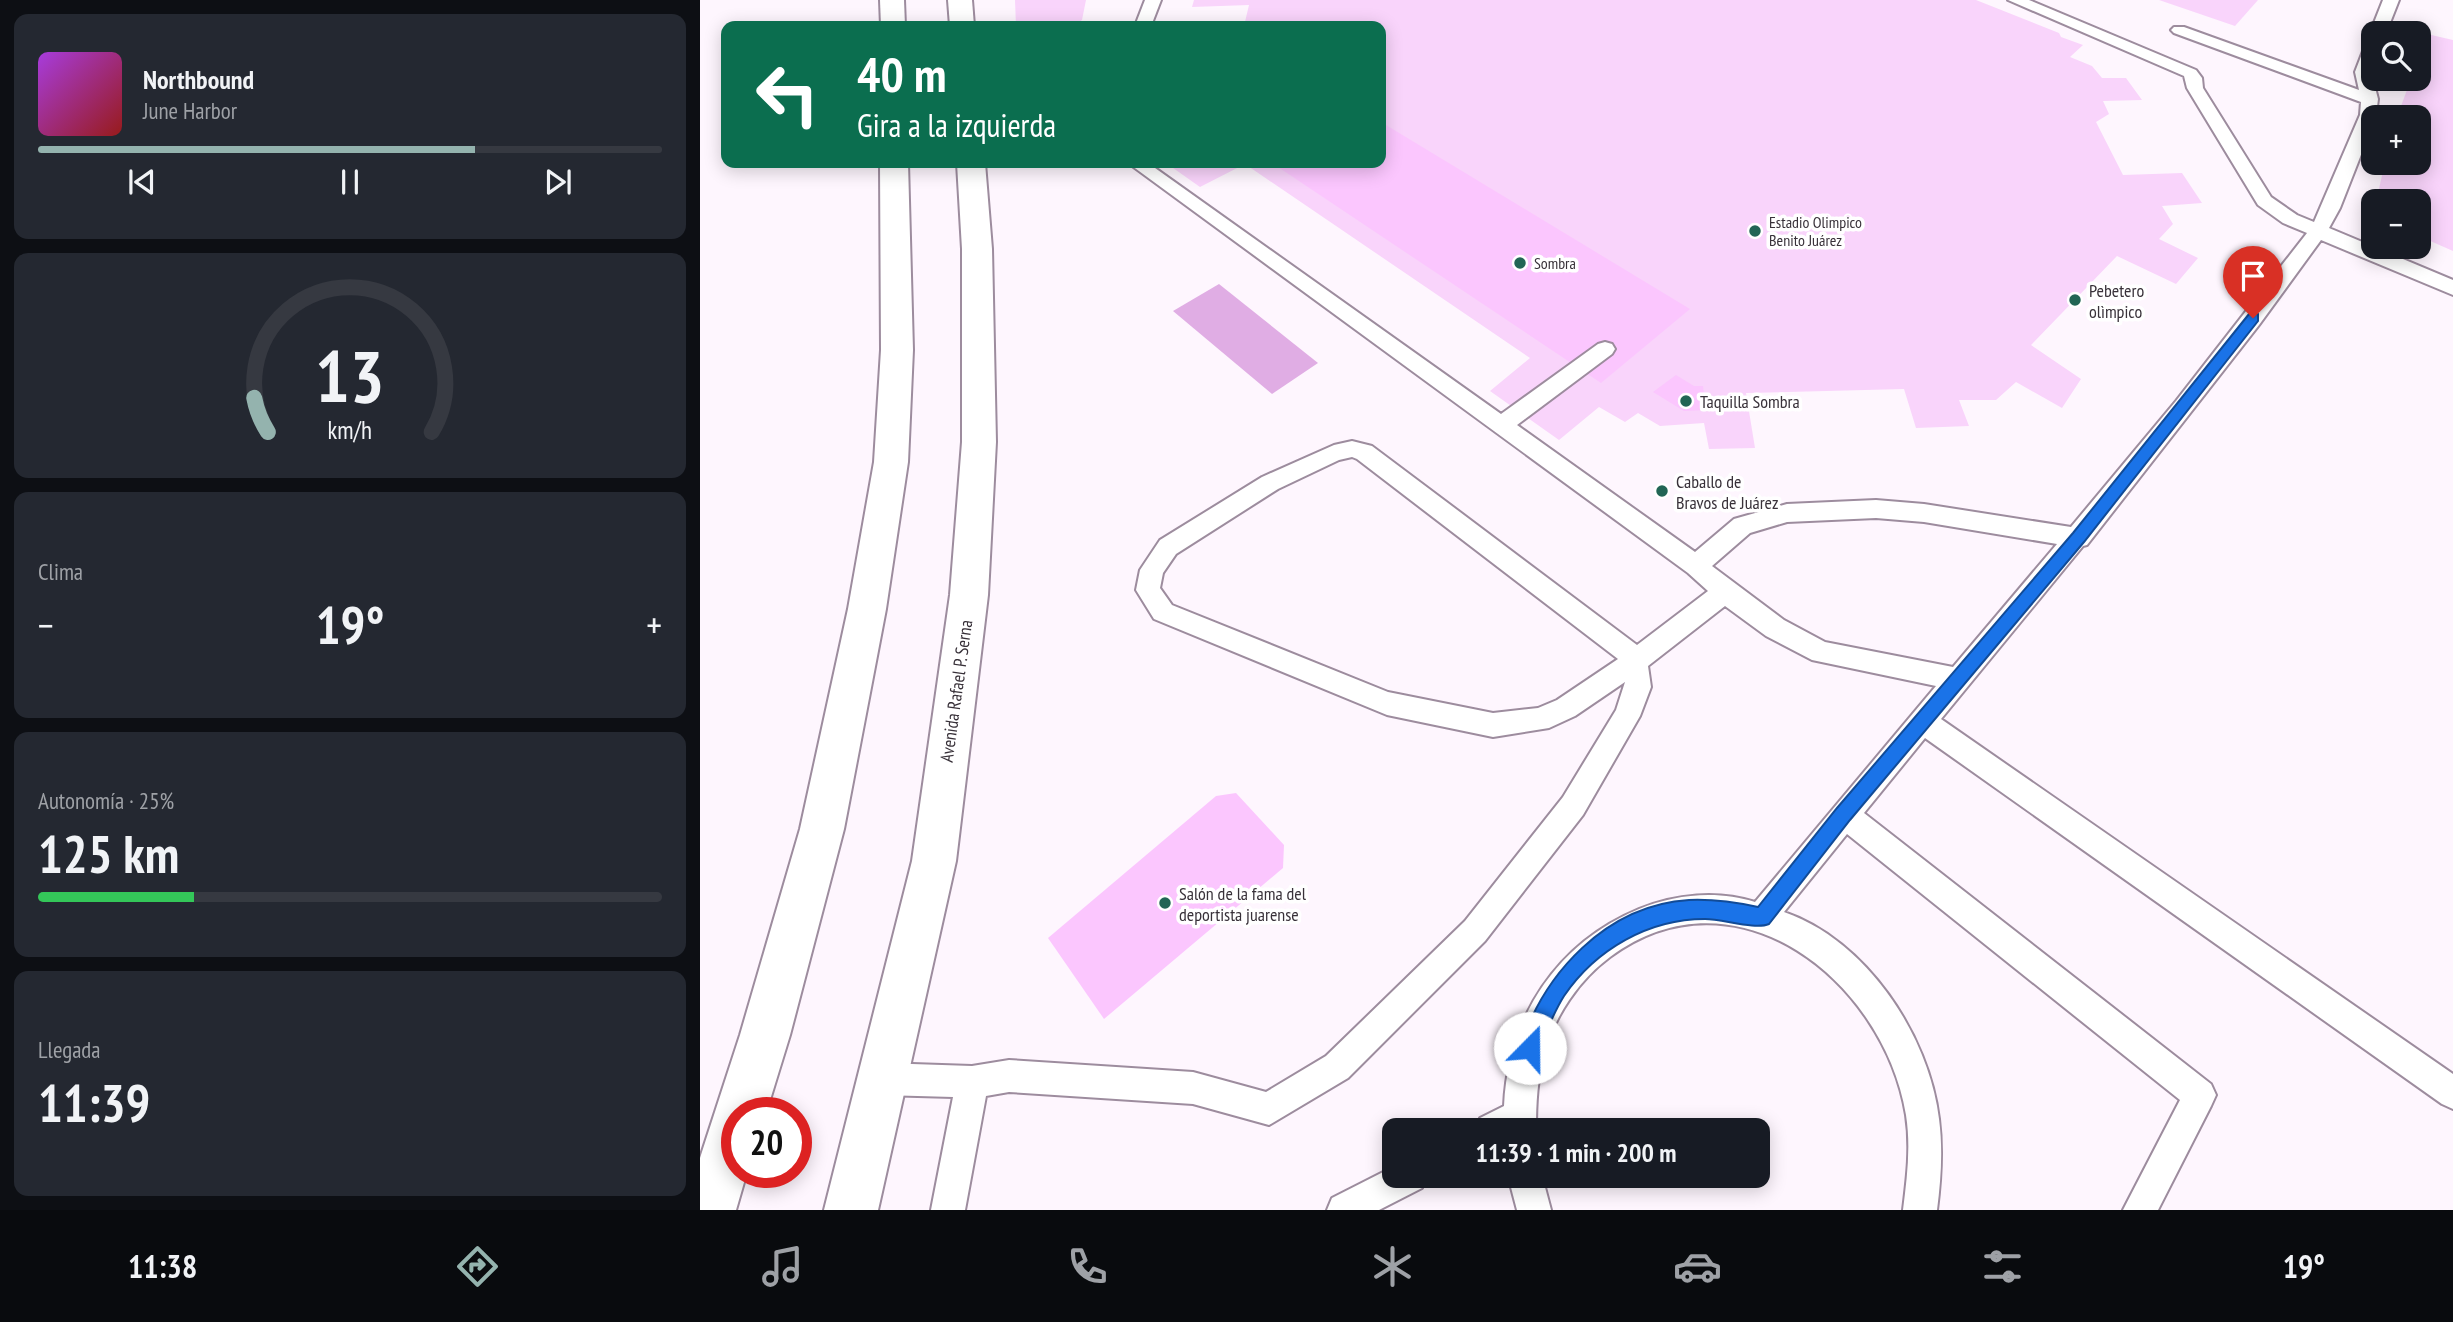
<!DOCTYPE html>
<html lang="es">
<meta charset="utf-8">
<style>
:root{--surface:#171b24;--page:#242831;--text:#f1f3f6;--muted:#9ea1a6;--line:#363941;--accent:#94b3ae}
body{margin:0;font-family:"PT Sans Narrow",sans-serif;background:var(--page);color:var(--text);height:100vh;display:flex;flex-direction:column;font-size:26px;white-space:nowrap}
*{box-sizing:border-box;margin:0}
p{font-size:23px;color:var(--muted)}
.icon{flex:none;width:38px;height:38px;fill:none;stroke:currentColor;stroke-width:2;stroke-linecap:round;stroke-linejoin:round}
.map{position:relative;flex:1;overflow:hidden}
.side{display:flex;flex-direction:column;gap:14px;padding:14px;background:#0d0f14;width:700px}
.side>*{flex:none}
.hud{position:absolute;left:21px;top:21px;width:665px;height:147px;border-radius:14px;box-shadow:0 4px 18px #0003;background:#0b6e4f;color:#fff;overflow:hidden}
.controls{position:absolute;left:1661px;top:21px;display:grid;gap:14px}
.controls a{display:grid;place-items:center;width:70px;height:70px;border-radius:14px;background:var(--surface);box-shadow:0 4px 18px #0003;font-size:35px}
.speed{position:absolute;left:21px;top:1097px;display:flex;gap:14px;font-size:35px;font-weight:700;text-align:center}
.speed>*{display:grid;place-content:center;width:91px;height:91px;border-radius:50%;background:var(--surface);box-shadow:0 4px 18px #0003;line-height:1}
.speed .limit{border:10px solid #d22;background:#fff;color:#111}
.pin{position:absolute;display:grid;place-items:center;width:60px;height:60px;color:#fff;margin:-72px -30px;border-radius:50% 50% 50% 0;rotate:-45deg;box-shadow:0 0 7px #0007}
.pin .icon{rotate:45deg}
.me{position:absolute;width:77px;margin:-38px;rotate:22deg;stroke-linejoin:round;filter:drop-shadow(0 0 5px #0008)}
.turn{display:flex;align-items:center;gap:24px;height:147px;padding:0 21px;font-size:32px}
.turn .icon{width:91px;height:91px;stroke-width:2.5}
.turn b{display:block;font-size:49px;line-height:60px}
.big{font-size:52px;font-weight:700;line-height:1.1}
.side .card{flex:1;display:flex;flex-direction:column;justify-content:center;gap:10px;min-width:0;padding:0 24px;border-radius:14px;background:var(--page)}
.side .dial{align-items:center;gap:0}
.dial svg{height:182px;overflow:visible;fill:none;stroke:var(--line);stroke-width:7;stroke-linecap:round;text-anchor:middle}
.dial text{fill:var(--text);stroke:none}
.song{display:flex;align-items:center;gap:21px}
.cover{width:84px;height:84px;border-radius:10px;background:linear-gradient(135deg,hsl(280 70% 55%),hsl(0 70% 35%))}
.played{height:7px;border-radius:4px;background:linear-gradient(90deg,var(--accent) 70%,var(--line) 70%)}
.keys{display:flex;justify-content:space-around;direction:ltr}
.heat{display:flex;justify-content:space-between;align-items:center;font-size:38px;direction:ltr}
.charge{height:10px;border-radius:5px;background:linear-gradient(90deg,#34c759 25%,var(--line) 0)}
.trip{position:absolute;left:682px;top:1118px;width:388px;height:70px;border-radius:14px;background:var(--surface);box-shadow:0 4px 18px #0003;font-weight:700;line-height:70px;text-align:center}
.dock{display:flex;height:112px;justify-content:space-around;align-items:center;background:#090b0e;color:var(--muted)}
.dock .icon{width:49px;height:49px}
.dock .active{color:var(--accent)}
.dock b{font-size:32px;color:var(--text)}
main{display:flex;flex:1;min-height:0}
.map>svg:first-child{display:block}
.green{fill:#f9d4fb}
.water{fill:#e0ade4}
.building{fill:#fbc6fe}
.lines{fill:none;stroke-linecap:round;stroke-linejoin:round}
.lane-casing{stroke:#9d8c9e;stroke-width:4}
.highway-casing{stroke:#9d8c9e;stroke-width:4}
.lane{fill:#fff;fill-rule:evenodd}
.highway{fill:#fff;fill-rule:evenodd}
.route{fill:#1a73e8;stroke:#114b97;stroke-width:2}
.poi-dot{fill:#226555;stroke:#fff;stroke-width:2.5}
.labels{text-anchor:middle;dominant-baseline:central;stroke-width:7;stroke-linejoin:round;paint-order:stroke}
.far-poi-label{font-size:16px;fill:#383139;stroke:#fff;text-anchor:start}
.poi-label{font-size:18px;fill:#383139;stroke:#fff;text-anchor:start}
.street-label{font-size:18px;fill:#383139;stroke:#fff}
</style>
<main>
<section class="side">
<div class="card">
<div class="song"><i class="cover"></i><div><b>Northbound</b><p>June Harbor</p></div></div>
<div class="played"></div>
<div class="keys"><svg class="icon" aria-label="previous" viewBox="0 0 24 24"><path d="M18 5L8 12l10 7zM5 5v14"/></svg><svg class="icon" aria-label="pause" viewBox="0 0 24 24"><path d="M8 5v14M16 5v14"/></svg><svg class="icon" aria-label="next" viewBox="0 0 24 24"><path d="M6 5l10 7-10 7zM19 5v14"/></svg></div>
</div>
<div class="card dial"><svg viewBox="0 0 100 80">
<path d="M14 69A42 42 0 1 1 86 69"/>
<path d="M14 69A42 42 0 0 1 8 54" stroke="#94b3ae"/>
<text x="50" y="56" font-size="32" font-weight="700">13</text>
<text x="50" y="72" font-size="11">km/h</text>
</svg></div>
<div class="card"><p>Clima</p>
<div class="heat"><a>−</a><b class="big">19°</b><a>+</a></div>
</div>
<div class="card"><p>Autonomía · 25%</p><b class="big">125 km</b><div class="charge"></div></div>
<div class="card"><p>Llegada</p><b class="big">11:39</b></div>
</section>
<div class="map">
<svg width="1753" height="1210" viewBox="0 0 1753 1210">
<rect width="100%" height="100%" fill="#fef6fe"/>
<g class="green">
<path d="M315,0H386L382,20L373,26H316Z"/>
<path d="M494,0H1276L1359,33L1361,37L1383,45L1370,57L1392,66L1402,78H1426L1442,100L1403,101L1409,114L1396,122L1423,175L1482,173L1502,203L1462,206L1473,224L1459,239L1498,258L1476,284L1417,256L1331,345L1381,379L1362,408L1316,382L1296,400H1259L1269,426L1216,428L1204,389L1046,393L1055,448L1009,449L1004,423L960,426L938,413L925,422L899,407L859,440L790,391L830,358L545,164L500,187L466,163H681V26H544L549,5L492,7Z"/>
<path d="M1459,0H1558L1535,26Z"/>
<path d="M1727,34L1753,40V251L1719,236L1718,201H1676L1685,163H1718V117H1697L1711,79H1718L1719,58Z"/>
</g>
<path class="water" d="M519,284L618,363L572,394L473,311Z"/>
<g class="building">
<path d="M681,122L990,309L901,383L572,163H681Z"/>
<path d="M976,375L994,386H1003L1006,410L984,411L953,392Z"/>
<path d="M536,793L584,845L583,868L404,1019L348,938L516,796Z"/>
</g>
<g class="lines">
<defs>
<g id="lane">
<path d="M445,0H461L451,26H435Z"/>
<path d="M1308,0H1329L1496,70L1502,78L1503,88L1571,197L1597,215L1614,222L1660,115L1661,102L1474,33L1471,30L1474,27H1484L1659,90L1655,72L1665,46L1673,41L1671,72L1678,99L1676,115L1673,117V124L1640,208L1629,228L1753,280V295L1621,240L1559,325L1387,545L1383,546L1241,719L1753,1074V1109L1742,1104L1225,738L1164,813L1511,1084L1516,1095L1511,1106L1458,1210H1423L1480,1100L1147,834L1084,912C1166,940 1229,1035 1239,1119C1243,1150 1241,1179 1237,1210H1203C1207,1178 1211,1147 1206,1115C1184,981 1036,863 910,957C879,980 855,1015 845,1052C837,1078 836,1104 836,1130H776L780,1118L804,1106C808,1017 857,943 939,909C975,894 1018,890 1055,902L1236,686L1112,660L1066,636L1025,606L948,666L951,687L940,716L883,815L785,941L648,1078L569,1125L493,1104L309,1092L286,1096L265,1210H231L253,1097L182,1095L171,1090L166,1079L171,1068L182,1063L272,1066L309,1060L493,1072L566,1092L626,1056L765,921L863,797L916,710L925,682L875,716L849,728L793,737L687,715L454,619L436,590L440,570L460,540L562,477L634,445L652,441L672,446L937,645L1008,591L988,573L428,163H448L801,414L898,344L905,342L912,344L915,349L912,354L817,425L995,552L1034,519L1087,504L1176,500L1224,504L1371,527L1476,401L1607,233L1583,223L1558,205L1487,88L1484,76ZM652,457L657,459L918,659L857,700L838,708L793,713L688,692L472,605L460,588L463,573L476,554L578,489L639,460ZM1176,518L1224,522L1357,544L1253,667L1125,642L1084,620L1012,566L1050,533L1087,522Z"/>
<path d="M1683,0H1699L1686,33H1673V36L1670,33Z"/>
<path d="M695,1166V1176H727L722,1188L679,1210H627L632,1198Z"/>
<path d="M808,1176H842L851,1210H817Z"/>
</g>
<g id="highway">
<path d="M180,0H204L205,26H181Z"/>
<path d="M248,0H272L274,26H250Z"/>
<path d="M180,163H208L213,350L208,462L186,609L144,829L90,1035L66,1113H37V1172H47L36,1210H0V1158L40,1035L100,829L148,609L174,462L181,350Z"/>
<path d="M257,163H285L292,249L296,442L288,595L256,861L178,1210H124L212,861L250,595L262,442V249Z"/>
</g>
</defs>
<use href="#lane" class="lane-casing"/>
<use href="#highway" class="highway-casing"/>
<use href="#lane" class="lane"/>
<use href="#highway" class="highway"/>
</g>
<path class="route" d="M1553,313L1558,314V321L1384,542L1150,820L1069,924C1055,930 1023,919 1005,919C949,919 896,949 864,996C852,1015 845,1035 837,1055L830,1058L823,1055L820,1048C843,974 906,905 989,900C1013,899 1035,902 1058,907L1137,808L1373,533L1549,314Z"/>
<g class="poi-dot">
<circle cx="1055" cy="231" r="7"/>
<circle cx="820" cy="263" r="7"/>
<circle cx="1375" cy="300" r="7"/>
<circle cx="986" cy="401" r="7"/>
<circle cx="962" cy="491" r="7"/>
<circle cx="465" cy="903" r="7"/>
</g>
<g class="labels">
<g class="far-poi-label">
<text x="1069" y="222">Estadio Olimpico<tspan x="1069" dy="18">Benito Juárez</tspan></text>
<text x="834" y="263">Sombra</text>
</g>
<g class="poi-label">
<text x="1389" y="290">Pebetero<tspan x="1389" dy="21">olìmpico</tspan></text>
<text x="1000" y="401">Taquilla Sombra</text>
<text x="976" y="481">Caballo de<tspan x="976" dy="21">Bravos de Juárez</tspan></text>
<text x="479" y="893">Salón de la fama del<tspan x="479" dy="21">deportista juarense</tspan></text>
</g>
<g class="street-label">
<text transform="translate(256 691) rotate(-82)">Avenida Rafael P. Serna</text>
</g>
</g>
</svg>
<div class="controls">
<a><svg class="icon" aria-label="search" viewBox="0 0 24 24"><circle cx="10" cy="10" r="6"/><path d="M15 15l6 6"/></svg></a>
<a>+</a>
<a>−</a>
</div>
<div class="speed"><div class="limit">20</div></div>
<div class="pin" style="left:1553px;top:318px;background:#d93025"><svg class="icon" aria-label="arrive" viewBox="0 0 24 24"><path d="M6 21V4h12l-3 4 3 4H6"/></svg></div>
<svg class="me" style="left:830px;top:1048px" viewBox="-20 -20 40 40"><circle r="19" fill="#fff"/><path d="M0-13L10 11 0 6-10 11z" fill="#1a73e8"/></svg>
<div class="trip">11:39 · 1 min · 200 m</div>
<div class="hud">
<div class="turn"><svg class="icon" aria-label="left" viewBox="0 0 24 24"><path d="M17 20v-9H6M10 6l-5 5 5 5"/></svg><div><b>40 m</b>Gira a la izquierda</div></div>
</div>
</div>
</main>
<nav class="dock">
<b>11:38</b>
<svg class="icon active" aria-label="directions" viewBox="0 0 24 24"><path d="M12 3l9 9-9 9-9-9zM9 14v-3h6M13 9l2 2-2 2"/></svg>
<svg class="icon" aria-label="music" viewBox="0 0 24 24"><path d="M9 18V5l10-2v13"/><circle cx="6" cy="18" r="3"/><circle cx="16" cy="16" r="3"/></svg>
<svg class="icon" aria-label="phone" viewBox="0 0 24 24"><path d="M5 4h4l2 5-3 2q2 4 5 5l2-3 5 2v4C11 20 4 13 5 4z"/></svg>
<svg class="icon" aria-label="climate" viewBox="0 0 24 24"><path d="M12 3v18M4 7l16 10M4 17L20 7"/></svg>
<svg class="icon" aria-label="car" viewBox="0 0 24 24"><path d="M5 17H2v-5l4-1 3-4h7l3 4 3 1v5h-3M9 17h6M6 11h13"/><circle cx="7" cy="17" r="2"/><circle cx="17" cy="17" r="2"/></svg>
<svg class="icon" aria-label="filters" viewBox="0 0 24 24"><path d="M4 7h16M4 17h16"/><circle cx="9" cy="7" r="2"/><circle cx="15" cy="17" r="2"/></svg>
<b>19°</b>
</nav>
